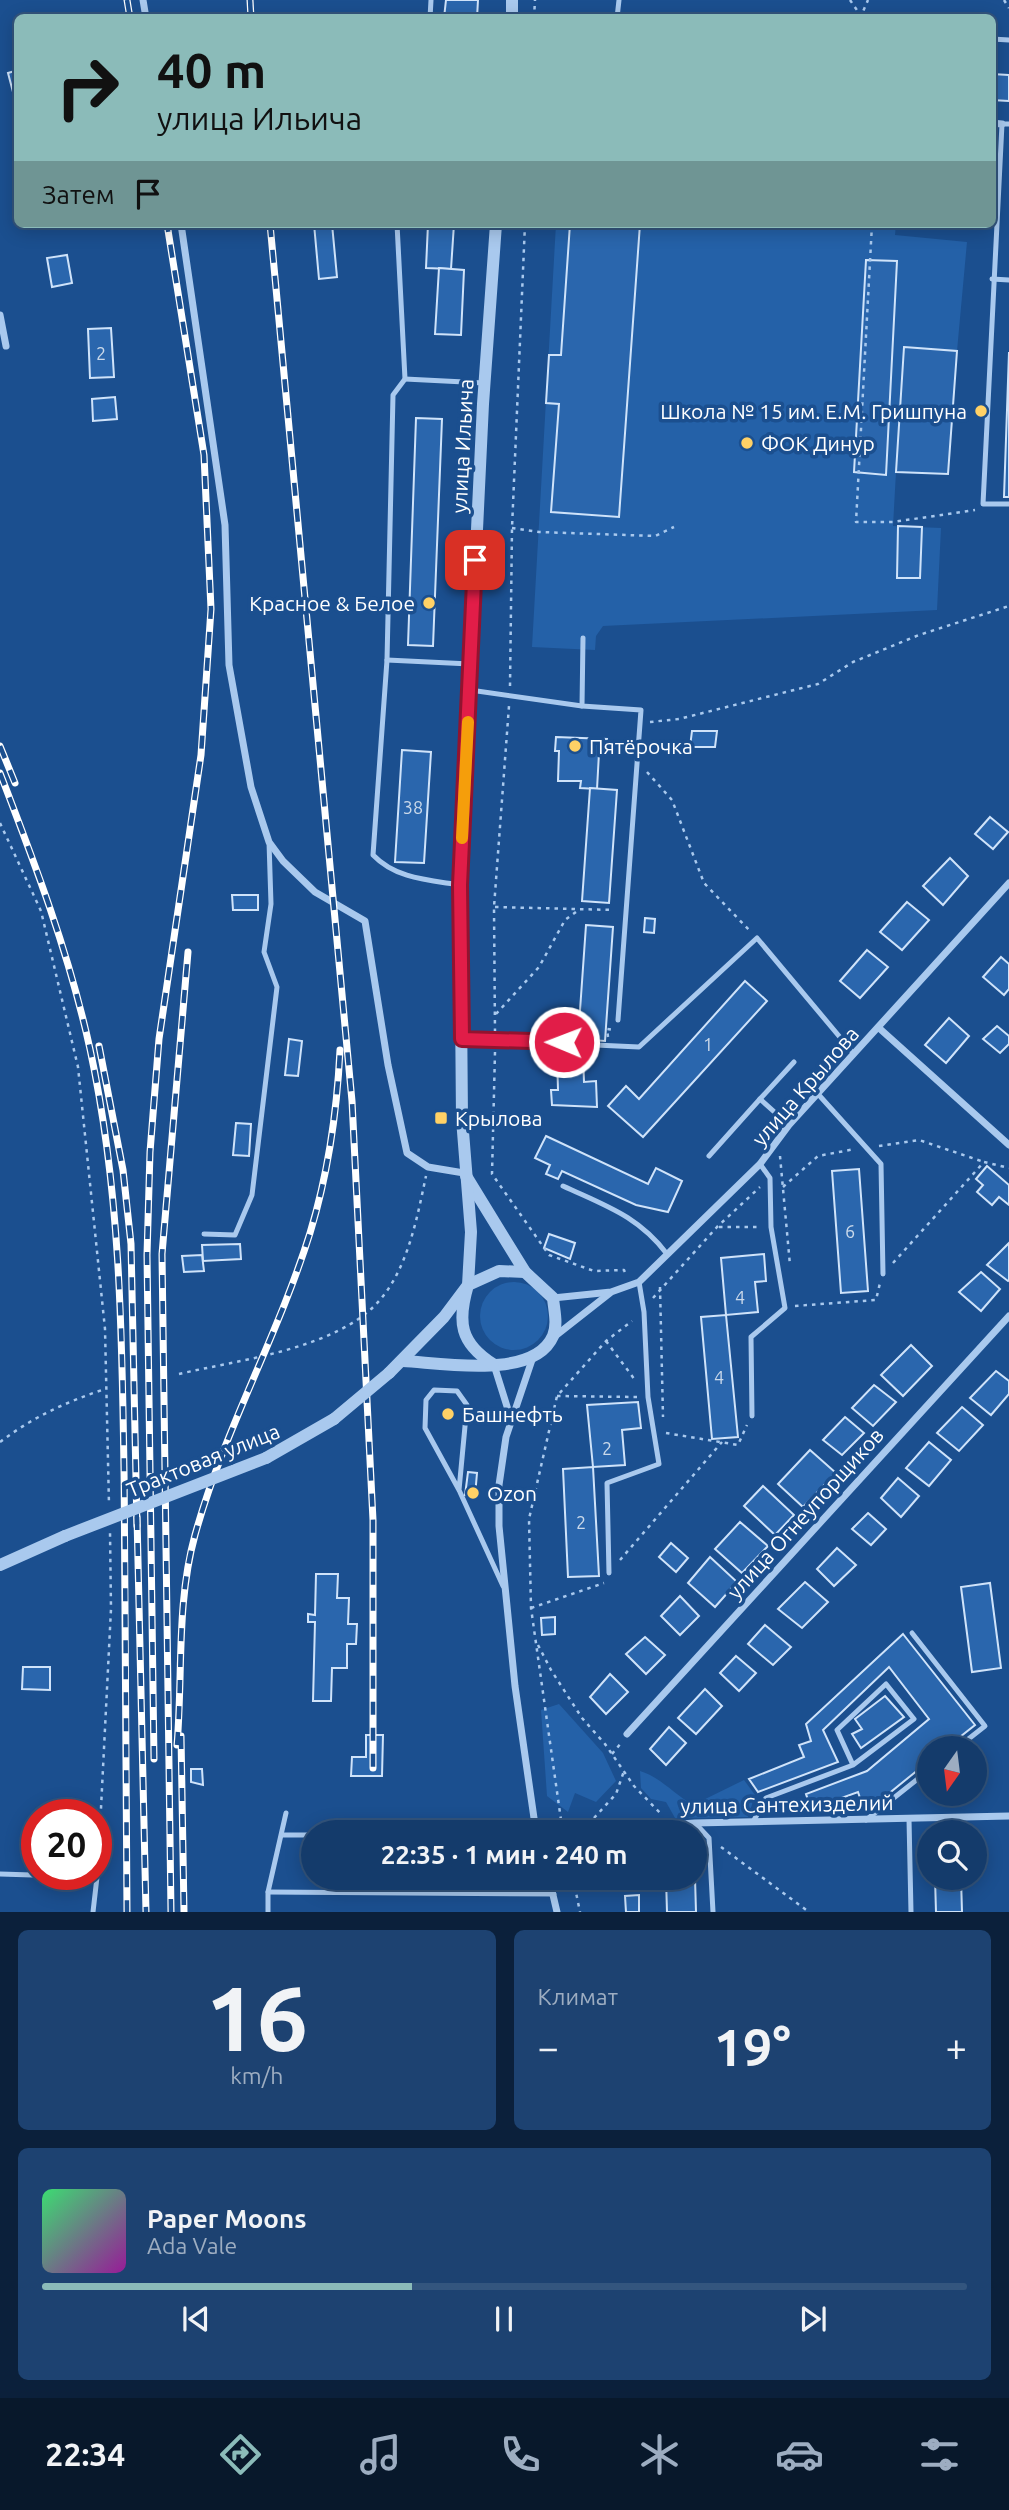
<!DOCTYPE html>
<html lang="ru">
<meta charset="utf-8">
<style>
:root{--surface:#143b6b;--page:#1d4271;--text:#f1f3f6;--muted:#9dadc1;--line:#33557e;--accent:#8bbbb9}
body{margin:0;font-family:Ubuntu,sans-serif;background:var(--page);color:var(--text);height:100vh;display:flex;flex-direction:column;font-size:26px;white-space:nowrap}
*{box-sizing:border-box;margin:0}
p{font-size:23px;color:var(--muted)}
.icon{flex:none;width:38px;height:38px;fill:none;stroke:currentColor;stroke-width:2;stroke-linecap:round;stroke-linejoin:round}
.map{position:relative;height:1912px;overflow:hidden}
.drawer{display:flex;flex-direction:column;gap:18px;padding:18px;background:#0b203b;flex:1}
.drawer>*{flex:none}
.guide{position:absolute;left:14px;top:14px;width:982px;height:214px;border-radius:10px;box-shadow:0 4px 18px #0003,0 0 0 2px var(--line);background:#8bbbb9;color:#111;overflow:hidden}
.needle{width:46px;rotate:194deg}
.buttons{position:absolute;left:917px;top:1736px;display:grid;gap:14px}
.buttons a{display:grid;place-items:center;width:70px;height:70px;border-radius:50%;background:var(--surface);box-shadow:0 4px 18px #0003,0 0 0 2px var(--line);font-size:35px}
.speed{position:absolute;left:21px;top:1799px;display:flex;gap:14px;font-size:35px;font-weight:700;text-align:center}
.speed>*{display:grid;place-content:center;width:91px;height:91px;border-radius:50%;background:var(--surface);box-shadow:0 4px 18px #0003,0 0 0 2px var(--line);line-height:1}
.speed .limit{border:10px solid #d22;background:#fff;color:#111}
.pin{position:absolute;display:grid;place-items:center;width:60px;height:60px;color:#fff;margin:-30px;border-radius:14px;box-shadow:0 4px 10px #0006}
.me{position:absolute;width:77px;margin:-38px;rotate:271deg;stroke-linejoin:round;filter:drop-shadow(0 0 5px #0008)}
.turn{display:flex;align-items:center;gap:24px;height:147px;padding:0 28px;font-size:32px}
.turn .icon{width:91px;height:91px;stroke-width:2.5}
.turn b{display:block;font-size:49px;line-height:60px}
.then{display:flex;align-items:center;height:66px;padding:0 28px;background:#0003;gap:14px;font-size:26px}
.big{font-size:52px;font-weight:700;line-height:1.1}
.drawer .card{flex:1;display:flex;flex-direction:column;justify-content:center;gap:10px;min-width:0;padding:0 24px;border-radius:10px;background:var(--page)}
.drawer .dial{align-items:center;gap:0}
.dial b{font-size:91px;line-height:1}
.song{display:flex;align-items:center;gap:21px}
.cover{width:84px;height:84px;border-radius:10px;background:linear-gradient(135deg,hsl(140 70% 55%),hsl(300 70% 35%))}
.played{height:7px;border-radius:4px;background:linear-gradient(90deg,var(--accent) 40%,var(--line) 40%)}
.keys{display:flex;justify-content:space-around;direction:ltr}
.heat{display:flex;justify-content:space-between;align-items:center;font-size:38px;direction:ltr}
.drawer .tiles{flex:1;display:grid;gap:18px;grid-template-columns:1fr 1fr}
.card:last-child{grid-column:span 2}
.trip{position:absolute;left:301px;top:1820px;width:406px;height:70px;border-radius:35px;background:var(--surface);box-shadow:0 4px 18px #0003,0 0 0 2px var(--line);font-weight:700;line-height:70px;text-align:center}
.tabs{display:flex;height:112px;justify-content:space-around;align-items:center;background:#08182b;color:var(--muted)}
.tabs .icon{width:49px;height:49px}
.tabs .current{color:var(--accent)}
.tabs b{font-size:32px;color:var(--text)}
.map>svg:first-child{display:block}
.green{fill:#2461a8}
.building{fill:#2a66ad;stroke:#cfe3fa;stroke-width:2}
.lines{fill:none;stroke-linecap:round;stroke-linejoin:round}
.path{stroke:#a9c9ee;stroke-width:2.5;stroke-dasharray:3.5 5;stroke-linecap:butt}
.service{stroke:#a9c9ee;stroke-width:5}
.minor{stroke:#a9c9ee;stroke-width:7}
.tertiary{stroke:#a9c9ee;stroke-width:12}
.rail-casing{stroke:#fff;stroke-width:7}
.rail{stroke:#1b4f8f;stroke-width:4.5;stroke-dasharray:13;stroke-linecap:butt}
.tertiary-bridge{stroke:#a9c9ee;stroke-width:12}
.route-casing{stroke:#92132f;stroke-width:18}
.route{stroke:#e11d48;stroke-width:12}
.slow{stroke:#f59e0b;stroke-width:12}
.poi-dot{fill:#ffd166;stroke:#1b4f8f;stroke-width:2.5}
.labels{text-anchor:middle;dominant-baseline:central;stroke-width:7;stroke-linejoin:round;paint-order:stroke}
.number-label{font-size:18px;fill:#cad9ea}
.poi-label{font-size:21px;fill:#fff;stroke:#1b4f8f;text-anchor:start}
.street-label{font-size:21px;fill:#fff;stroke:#1b4f8f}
</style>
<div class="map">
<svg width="1009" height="1912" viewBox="0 0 1009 1912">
<rect width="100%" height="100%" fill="#1b4f8f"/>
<g class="green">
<path d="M556,224H896L895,235L967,242L957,351L896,472L893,526L941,528L937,610L603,626L596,636L595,650L532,647Z"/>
<circle cx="514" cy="1316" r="34"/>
<path d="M559,1704L603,1753L616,1781L596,1802L575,1793L568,1812L547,1796L541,1710Z"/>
<path d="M640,1771C660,1777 674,1794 693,1805L744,1780L755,1795L748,1817L675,1818L666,1802L651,1799L641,1788Z"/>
</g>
<g class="building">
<path d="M446,0H478L477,18H444Z"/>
<path d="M18,70V91L13,92L8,73Z"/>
<path d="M992,74L1009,75V101L992,100Z"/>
<path d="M314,224H332L337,277L319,279Z"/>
<path d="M428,224H454L451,269L426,268Z"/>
<path d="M570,224H640L619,517L551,512L559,404L546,403L549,355H561Z"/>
<path d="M67,255L72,283L52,287L47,258Z"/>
<path d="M866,260L897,261L886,475L854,472Z"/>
<path d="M439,268L464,270L461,335L435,334Z"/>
<path d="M111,328L114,377L90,378L88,329Z"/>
<path d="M904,347L957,351L948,474L896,472Z"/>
<path d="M1009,352V497H1004Z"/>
<path d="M115,397L117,419L93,421L92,399Z"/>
<path d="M416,418L442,419L433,646L408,645Z"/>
<path d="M898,526L922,527L920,578H897Z"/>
<path d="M692,731H717L715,747H690Z"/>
<path d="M556,737L607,739V753H599L597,789L580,788L581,781H558L559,751H555Z"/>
<path d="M402,750L431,752L424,863L395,862Z"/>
<path d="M590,788L617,790L609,903L582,901Z"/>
<path d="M990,817L1008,832L993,849L975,834Z"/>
<path d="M950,858L968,876L943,905L923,886Z"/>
<path d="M232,895H258V910H233Z"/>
<path d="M907,902L929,920L902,950L880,932Z"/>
<path d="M645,918L655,919L654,933L644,932Z"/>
<path d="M586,925L613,927L605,1041L578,1039Z"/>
<path d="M867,950L888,967L860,998L840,981Z"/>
<path d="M1001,957L1009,964V989L1004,995L983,977Z"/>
<path d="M745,981L767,1001L643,1137L608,1106L626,1086L639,1099Z"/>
<path d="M949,1018L969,1036L946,1063L925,1045Z"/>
<path d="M997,1026L1009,1036V1044L1000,1053L983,1039Z"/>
<path d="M289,1039L302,1041L298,1076L285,1075Z"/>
<path d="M557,1055H583L584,1082L596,1081L597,1107L552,1105L551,1090H558Z"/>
<path d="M236,1123L251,1124L249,1156L233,1155Z"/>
<path d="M546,1136L648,1184L656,1168L682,1181L668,1212L636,1205L562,1171L558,1179L546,1174L550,1165L535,1158Z"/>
<path d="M987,1166L1009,1185V1205L999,1197L992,1205L977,1192L983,1185L976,1179Z"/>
<path d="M859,1169L868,1291L841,1293L832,1171Z"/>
<path d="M549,1234L575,1243L570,1259L544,1248Z"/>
<path d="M1009,1243V1280L1008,1281L987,1265Z"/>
<path d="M240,1244L241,1259L203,1261L202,1245Z"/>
<path d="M764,1254L766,1281L755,1282L758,1312L726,1315L721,1258Z"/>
<path d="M202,1255L204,1271L184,1272L182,1256Z"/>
<path d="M981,1272L1000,1289L981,1311L959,1292Z"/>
<path d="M726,1315L738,1437L712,1439L701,1317Z"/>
<path d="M911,1345L932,1366L903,1396L881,1375Z"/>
<path d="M996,1371L1009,1381V1394L991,1415L970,1398Z"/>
<path d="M874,1385L896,1402L873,1426L852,1408Z"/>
<path d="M638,1402L641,1428L622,1430L625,1465L593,1467L587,1405Z"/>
<path d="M962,1407L983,1425L959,1451L937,1433Z"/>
<path d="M845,1417L864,1433L842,1455L823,1440Z"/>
<path d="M929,1442L951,1460L929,1486L906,1468Z"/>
<path d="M810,1450L836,1473L803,1507L778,1484Z"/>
<path d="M593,1467L599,1576L568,1577L563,1469Z"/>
<path d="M468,1472L477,1473L475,1496L465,1495Z"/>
<path d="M898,1478L919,1496L901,1517L881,1498Z"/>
<path d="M763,1486L794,1515L775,1535L744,1506Z"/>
<path d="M868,1513L886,1529L871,1545L852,1529Z"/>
<path d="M740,1522L768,1546L742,1573L715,1549Z"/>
<path d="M671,1543L688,1558L676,1572L659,1557Z"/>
<path d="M837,1548L856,1565L834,1586L817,1569Z"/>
<path d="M710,1557L737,1582L715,1607L688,1583Z"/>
<path d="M316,1574H338L337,1598H349L348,1624H357L356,1644H347V1668H332L331,1701H313L315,1622H308V1614L315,1615Z"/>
<path d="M805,1582L828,1602L802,1628L778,1609Z"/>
<path d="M990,1583L1001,1668L972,1672L961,1587Z"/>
<path d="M680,1596L699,1616L680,1635L661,1616Z"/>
<path d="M555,1617V1634L542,1635L541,1618Z"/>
<path d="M765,1625L791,1647L773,1665L748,1644Z"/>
<path d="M903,1634L975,1725L946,1748H929V1761L882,1799L862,1804L858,1792L811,1809L806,1794L867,1771L929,1719L889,1667L823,1730L838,1762L758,1792L749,1779L804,1757L799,1745L811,1741L806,1724Z"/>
<path d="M645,1637L665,1655L646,1674L626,1654Z"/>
<path d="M736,1656L756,1673L739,1691L720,1673Z"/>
<path d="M23,1667H50V1690L22,1689Z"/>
<path d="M610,1674L628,1692L606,1714L590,1697Z"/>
<path d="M705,1689L722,1706L696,1734L678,1718Z"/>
<path d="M885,1696L904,1717L861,1748L852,1734L862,1729L855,1719Z"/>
<path d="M669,1727L686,1743L666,1765L650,1749Z"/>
<path d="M366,1735H383L382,1776H351L352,1757H366Z"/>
<path d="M191,1769H202L203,1785L191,1782Z"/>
<path d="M666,1878H695L696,1912H667Z"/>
<path d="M935,1878H961L962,1912H936Z"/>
<path d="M639,1895V1912H626L625,1896Z"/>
</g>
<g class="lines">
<g class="path">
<path d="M850,0L861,16L868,0"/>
<path d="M1004,0L1009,8"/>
<path d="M534,18L535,0"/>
<path d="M872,224L856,522H893L975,510"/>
<path d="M512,528L539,532L655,536L674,527"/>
<path d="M510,686L512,528L525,224"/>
<path d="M650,722L679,719L818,684L853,662L919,635L1009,606"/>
<path d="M647,772L672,800L704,883L750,931"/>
<path d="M0,823L41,911L78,1067L105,1329L109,1505"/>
<path d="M495,907L614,910"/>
<path d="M496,1014L539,967L565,920L580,909"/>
<path d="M495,1032L494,907L509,706"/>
<path d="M608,1037L607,1029L614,1030"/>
<path d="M495,1052L492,1174L549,1255L594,1271L624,1270L626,1275"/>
<path d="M879,1146L919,1140L984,1162"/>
<path d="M780,1156L790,1265"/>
<path d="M783,1187L818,1156L855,1149"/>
<path d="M719,1227H761"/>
<path d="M893,1263L984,1162L1009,1168"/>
<path d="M660,1287L663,1417"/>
<path d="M653,1298L717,1227L760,1187"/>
<path d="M795,1306L876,1300L880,1283"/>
<path d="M606,1341L635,1380"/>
<path d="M179,1374C238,1360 337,1349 379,1301C408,1268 417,1218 426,1176"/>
<path d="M557,1396L637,1397"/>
<path d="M666,1433L738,1445L747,1425"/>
<path d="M0,1442C33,1417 66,1402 105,1389"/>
<path d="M620,1560L722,1442"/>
<path d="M531,1608L604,1583"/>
<path d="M538,1645L551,1670L582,1718L605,1744L634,1786L661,1814"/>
<path d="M612,1754L621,1743"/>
<path d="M594,1818L616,1794L624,1771"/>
<path d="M561,1820L531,1608L529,1519L557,1396L606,1341L632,1321"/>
<path d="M721,1847L809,1912"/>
<path d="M98,1868L111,1609L110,1532"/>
<path d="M573,1878L580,1912"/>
</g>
<g class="service">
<path d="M430,18L431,0"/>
<path d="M617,18L619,0"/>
<path d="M992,39L1009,40"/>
<path d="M1009,124H1002L983,504H1009"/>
<path d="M397,224L405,379L393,395L387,660L373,855C396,879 429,880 460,885"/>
<path d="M992,279L1009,280"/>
<path d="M405,379L484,383"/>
<path d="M387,660L470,664"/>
<path d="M470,690L582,706L641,710L618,1020"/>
<path d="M582,706L583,638"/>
<path d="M462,1039L639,1047L757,938L854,1054"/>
<path d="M818,1094L881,1164L883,1274"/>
<path d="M760,1099L794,1062"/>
<path d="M709,1156L760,1099L789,1125"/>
<path d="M563,1186C606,1206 638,1216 667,1254"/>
<path d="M204,1234L235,1235L252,1195L277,987L264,952L271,904L269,842"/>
<path d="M752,1416L751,1337L785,1308L771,1227L770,1178L760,1164"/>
<path d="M459,1490L467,1405L457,1391L434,1390L426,1400L425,1428L459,1490L503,1586"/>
<path d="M609,1573L607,1483L659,1464L648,1397L644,1312L639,1282"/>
<path d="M912,1633L985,1726L957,1748"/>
<path d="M909,1819L911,1912"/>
<path d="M866,1820L929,1770"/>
<path d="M753,1822L766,1798L853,1765L914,1719L886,1684L837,1730L853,1765"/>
<path d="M695,1823L709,1838L713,1912"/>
<path d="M283,1835H313"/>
<path d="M0,1874L97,1877L93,1912"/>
<path d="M268,1892L554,1894"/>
<path d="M268,1912V1892L286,1813"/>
</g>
<g class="minor">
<path d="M143,0L146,18"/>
<path d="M992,123L1002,124"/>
<path d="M181,224L225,525L229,665L251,787L269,842L283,861L315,892L365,921L388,1065L407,1153L428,1167L464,1173"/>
<path d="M0,315L6,346"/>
<path d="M879,1028L1009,1145"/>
<path d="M553,1298L611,1292L639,1282L760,1164L789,1125L1009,883"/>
<path d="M554,1337L610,1293"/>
<path d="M533,1357L506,1437L499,1485V1526L515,1686L536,1832"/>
<path d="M494,1365L510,1416"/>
<path d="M627,1734L1009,1316"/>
<path d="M565,1832L695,1823L1009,1816"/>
<path d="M549,1878L557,1912"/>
</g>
<g class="tertiary">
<path d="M512,18V0"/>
<path d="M403,1361C442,1363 534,1380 553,1336C558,1324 554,1310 553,1298L525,1272L466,1176"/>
<path d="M493,1364C460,1343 457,1322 468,1285L499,1271L525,1272"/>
<path d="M389,1373L444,1317L468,1285L471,1232L462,1119L460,885L483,404L496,224"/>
<path d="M266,1458L334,1419"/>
<path d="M0,1565L65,1536"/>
</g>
<defs>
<g id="rail">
<path d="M127,0L130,18"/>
<path d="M250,0L251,18"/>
<path d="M270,224L352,1101L373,1520V1768"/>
<path d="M0,746L15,783"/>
<path d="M0,773C35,864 69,953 90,1049C120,1188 122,1328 124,1470C126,1617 126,1764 127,1912"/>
<path d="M99,1046L123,1170L131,1244L137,1526"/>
<path d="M137,1517L146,1912"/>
<path d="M181,1736L184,1912"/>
<path d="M177,1745C183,1674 176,1604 195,1535C224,1430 278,1336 310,1233C328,1174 337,1111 340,1050"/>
<path d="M154,1759L147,1255L150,1152L159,1039L201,755L211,609L204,455L167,224"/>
<path d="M171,1912L162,1254L188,952"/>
</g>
</defs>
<use href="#rail" class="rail-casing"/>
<use href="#rail" class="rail"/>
<g class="tertiary-bridge">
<path d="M334,1419L389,1373"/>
<path d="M65,1536L266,1458"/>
</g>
</g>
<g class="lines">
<defs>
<path id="route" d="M475,560L460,885L462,1039L564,1042"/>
</defs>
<use href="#route" class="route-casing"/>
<use href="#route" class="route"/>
<path class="slow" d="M462,838L468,722"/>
</g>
<g class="poi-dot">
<circle cx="981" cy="411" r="7"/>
<circle cx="747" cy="443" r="7"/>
<circle cx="429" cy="603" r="7"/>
<circle cx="575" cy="746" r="7"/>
<rect x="434" y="1111" width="14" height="14" rx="3.5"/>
<circle cx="448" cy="1414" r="7"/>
<circle cx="473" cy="1493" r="7"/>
</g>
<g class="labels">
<g class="number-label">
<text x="101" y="353">2</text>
<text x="413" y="807">38</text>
<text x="708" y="1044">1</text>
<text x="850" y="1231">6</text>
<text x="740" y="1297">4</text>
<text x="719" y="1377">4</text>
<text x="607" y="1448">2</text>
<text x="581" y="1522">2</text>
</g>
<g class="poi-label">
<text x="967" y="411" text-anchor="end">Школа № 15 им. Е.М. Гришпуна</text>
<text x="761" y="443">ФОК Динур</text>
<text x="415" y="603" text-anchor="end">Красное &amp; Белое</text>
<text x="589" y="746">Пятёрочка</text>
<text x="455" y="1118">Крылова</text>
<text x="462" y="1414">Башнефть</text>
<text x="487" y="1493">Ozon</text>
</g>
<g class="street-label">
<text transform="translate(462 446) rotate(-87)">улица Ильича</text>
<text transform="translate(805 1086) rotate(-49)">улица Крылова</text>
<text transform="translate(203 1460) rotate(-22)">Трактовая улица</text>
<text transform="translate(805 1513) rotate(-48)">улица Огнеупорщиков</text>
<text transform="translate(787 1804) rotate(-1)">улица Сантехизделий</text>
</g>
</g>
</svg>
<div class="buttons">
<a><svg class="needle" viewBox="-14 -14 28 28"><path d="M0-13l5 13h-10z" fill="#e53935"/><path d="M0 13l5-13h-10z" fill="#9dadc1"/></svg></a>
<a><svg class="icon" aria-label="search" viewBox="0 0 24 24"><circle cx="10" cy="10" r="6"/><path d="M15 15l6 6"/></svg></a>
</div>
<div class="speed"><div class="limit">20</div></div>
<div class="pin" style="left:475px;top:560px;background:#d93025"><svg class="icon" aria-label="arrive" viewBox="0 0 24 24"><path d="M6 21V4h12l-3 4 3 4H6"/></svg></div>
<svg class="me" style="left:564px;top:1042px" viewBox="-20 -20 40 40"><circle r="17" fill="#e11d48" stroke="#fff" stroke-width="3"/><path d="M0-11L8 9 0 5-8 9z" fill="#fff"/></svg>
<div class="trip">22:35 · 1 мин · 240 m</div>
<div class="guide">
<div class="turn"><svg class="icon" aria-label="right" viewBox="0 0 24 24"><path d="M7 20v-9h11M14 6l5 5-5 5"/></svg><div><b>40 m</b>улица Ильича</div></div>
<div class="then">Затем<svg class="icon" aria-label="arrive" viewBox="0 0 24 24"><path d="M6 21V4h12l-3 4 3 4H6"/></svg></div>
</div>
</div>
<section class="drawer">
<div class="tiles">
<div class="card dial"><b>16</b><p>km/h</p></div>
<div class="card"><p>Климат</p>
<div class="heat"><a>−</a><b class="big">19°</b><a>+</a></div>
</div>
<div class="card">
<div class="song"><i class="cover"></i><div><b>Paper Moons</b><p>Ada Vale</p></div></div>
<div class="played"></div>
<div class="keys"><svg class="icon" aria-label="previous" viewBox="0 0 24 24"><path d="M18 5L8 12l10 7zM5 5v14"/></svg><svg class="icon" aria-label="pause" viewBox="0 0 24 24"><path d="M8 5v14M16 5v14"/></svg><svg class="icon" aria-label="next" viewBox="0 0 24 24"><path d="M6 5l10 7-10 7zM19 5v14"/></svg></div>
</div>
</div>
</section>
<nav class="tabs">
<b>22:34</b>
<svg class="icon current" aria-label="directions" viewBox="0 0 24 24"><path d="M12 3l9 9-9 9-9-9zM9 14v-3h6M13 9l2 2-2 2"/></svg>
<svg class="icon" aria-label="music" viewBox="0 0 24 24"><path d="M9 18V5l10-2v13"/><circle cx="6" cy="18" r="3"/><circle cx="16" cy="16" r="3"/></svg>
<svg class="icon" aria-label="phone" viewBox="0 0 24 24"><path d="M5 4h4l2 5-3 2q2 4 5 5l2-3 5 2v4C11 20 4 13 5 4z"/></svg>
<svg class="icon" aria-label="climate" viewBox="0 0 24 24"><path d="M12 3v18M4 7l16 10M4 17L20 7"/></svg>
<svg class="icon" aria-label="car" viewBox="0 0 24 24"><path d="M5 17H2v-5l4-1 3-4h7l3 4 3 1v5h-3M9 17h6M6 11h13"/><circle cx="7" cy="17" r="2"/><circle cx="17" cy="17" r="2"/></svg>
<svg class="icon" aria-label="filters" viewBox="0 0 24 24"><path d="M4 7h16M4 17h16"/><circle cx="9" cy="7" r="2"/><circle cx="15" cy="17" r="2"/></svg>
</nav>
